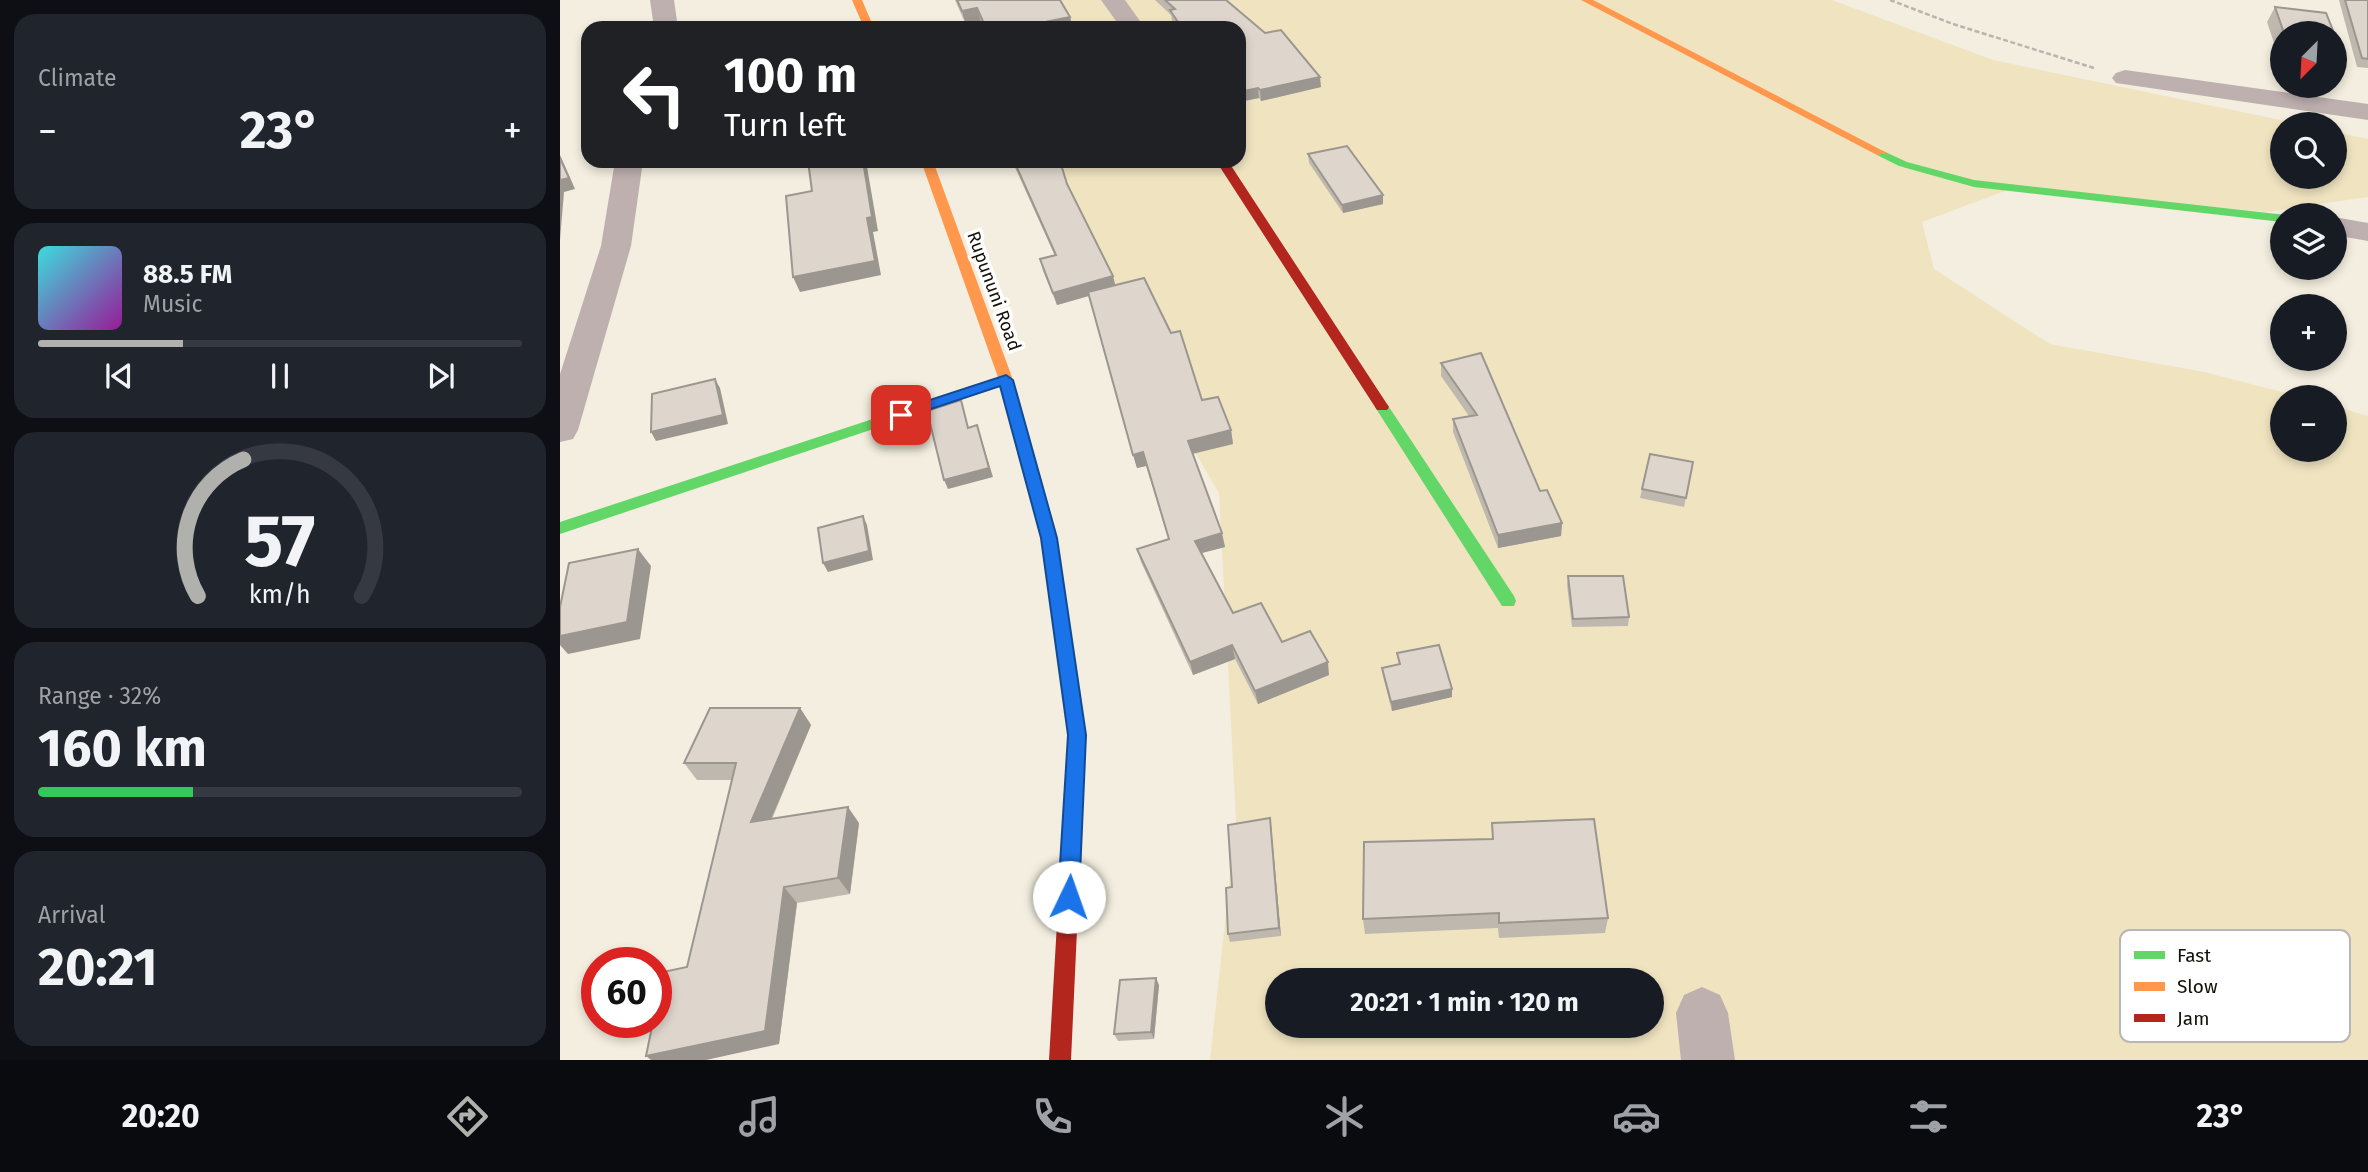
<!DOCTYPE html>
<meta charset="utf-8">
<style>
:root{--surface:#171b24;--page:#20242c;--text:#f1f3f6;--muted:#9ea1a6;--line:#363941;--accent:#b0b0ad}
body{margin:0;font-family:"Fira Sans",sans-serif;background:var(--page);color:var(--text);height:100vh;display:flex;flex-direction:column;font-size:26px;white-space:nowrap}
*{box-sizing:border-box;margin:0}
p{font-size:23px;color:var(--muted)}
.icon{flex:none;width:38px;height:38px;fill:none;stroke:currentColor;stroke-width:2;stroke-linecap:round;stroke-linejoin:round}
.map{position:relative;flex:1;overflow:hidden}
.side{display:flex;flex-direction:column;gap:14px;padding:14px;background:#0d0f14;width:560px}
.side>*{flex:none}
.hud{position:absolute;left:21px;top:21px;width:665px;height:147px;border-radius:21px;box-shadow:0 4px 10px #0003;background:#202124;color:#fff;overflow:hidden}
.needle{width:46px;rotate:204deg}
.controls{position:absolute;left:1710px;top:21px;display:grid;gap:14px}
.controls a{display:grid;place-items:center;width:77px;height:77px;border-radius:50%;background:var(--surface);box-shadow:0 4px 10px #0003;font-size:35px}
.speed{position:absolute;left:21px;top:947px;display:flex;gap:14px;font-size:35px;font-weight:700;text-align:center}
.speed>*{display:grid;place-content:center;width:91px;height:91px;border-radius:50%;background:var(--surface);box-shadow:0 4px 10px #0003;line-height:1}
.speed .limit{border:10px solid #d22;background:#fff;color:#111}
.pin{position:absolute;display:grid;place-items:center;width:60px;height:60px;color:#fff;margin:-30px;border-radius:14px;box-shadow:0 4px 10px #0006}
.me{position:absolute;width:77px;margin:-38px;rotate:3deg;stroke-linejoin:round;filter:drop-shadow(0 0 5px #0008)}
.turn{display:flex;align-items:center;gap:24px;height:147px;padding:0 28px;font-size:32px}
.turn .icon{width:91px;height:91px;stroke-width:2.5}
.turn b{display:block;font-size:49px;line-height:60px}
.big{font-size:52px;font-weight:700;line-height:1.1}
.side .tile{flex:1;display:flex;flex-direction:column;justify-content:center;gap:10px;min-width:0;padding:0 24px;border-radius:21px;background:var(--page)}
.side .dial{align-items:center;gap:0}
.dial svg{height:182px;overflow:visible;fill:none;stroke:var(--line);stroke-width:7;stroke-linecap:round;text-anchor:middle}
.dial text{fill:var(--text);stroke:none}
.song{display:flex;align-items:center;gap:21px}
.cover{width:84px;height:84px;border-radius:10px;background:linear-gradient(135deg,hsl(180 70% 55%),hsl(300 70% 35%))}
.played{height:7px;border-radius:4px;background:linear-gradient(90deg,var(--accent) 30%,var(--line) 30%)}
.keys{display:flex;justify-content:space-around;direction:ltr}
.heat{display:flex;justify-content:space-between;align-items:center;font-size:38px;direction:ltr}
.charge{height:10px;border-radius:5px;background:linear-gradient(90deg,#34c759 32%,var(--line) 0)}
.trip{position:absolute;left:705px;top:968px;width:399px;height:70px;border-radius:35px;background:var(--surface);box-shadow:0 4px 10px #0003;font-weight:700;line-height:70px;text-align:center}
.tabs{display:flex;height:112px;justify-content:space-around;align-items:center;background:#090b0e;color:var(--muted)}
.tabs .icon{width:49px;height:49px}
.tabs .current{color:var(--accent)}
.tabs b{font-size:32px;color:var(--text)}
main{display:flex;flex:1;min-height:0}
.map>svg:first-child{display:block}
.green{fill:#f0e4c0;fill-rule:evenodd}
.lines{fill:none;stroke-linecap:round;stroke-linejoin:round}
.path{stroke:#bdb2af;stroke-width:2.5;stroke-dasharray:5 2.5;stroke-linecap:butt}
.street{fill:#bfb0b0;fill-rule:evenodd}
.fast{fill:#63d668;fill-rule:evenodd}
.slow{fill:#ff974d;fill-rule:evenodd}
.jam{fill:#b3261e;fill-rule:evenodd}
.wall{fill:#bfb8af}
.shaded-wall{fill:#9b968f}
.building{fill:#ded6cc;stroke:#9b968f;stroke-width:2}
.route{fill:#1a73e8;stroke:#114b97;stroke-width:2}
.labels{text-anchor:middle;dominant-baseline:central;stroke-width:7;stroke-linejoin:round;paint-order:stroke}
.street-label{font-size:18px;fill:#131007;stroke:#fff}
.key{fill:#fff;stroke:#b8b7b5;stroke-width:2}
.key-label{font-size:19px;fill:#131007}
</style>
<main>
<section class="side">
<div class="tile"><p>Climate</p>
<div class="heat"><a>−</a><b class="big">23°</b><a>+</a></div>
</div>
<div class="tile">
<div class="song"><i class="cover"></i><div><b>88.5 FM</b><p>Music</p></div></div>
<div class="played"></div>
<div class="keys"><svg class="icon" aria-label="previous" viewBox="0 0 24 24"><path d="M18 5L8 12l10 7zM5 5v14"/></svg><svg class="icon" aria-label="pause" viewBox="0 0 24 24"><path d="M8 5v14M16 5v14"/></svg><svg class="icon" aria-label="next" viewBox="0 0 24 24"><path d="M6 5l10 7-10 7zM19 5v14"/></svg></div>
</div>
<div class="tile dial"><svg viewBox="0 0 100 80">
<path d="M14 69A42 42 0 1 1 86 69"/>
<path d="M14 69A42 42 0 0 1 34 9" stroke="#b0b0ad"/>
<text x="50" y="56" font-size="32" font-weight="700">57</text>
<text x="50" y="72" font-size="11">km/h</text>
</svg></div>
<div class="tile"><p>Range · 32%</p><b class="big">160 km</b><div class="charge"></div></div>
<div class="tile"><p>Arrival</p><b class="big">20:21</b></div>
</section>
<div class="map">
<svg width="1808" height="1060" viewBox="0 0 1808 1060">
<rect width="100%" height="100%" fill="#f3eedf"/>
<path class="green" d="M500,0H1272L1433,60L1740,124H1722V177H1774L1775,132L1808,139V197L1706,212L1453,188L1362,222L1374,269L1490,344L1644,372L1742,397H1722V450H1774L1775,406L1808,416V1060H650L676,820L659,493L477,183L472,161H679V28H446ZM718,980H1092V1026H718Z"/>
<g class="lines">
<path class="path" d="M1330,0L1393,24L1534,68"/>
<g class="street">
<path d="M90,0H114L118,28H94Z"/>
<path d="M541,0H565L585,28H561Z"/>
<path d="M1565,70L1808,104V120L1556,83L1552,78L1556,73Z"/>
<path d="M55,161H83L71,246L18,430L13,439L0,442V374L41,246Z"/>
<path d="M1774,217L1808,223V241L1774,235Z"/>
<path d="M1142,987L1160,995L1168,1013L1175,1060H1121L1116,1013L1124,995Z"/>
</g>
<g class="fast">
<path d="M1321,150L1347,162L1414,180L1726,215H1722V222L1414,187L1339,166L1317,155V151Z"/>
<path d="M446,375L453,380L451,383L0,534V522Z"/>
<path d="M822,402L827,404L954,596L956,601L954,606H942L815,407Z"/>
</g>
<g class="slow">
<path d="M292,0H302L314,28H304Z"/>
<path d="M1021,0H1033L1327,153L1317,155Z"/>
<path d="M361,161H373L453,380L474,457L472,461L467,462L460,457L439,380Z"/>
</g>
<g class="jam">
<path d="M656,161H668L827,404L829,407L827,410H817Z"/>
<path d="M467,452L474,457L497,538L526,735L511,1060H489L508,735L481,538L460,457Z"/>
</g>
</g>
<g class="wall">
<path d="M395,0H500L510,17L513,28H423L421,22L406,25Z"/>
<path d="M595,0H666L761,87L701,101L699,98L679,102V28H617L612,20L611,15Z"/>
<path d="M1779,0H1808V68L1797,67Z"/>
<path d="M1715,7L1774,33H1722V61H1720L1707,22Z"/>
<path d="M1774,34L1782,52L1774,65Z"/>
<path d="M748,154L823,195V204L783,213L749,163Z"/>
<path d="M452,161H500L507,184L553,276L555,286L642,400L671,430L673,444L633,454L665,547L641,553L673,613L722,642L769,675L698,704L675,659L633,675L581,562L577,549L609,540L586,466L577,468L529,296L497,305L483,271L480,259L495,256Z"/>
<path d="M881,363L980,491L1002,523L1001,536L938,548L893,432V419L909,416L881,376Z"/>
<path d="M1133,462L1124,507L1080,498L1082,489Z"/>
<path d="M1008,576L1069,617L1068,626L1012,627L1007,585Z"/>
<path d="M837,653L892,689V697L832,711L823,676L822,668L839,664Z"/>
<path d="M240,708L251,725L212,819L299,823L290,894L237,903L219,1044L127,967L172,780H137L124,763Z"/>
<path d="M710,818L711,826L721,936L670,942L668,934L672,887Z"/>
<path d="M932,823L1048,918L1045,933L939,938L938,928L805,934L803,919L932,839Z"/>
<path d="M599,985L594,1039L558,1041L554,1034Z"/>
</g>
<g class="shaded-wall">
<path d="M417,8L421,22L406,25L402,11Z"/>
<path d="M510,17L513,28H455Z"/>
<path d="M760,77L761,87L701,101L700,90Z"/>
<path d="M698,88L699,98L679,102V92Z"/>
<path d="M0,155L15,189L4,192L0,240Z"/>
<path d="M303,161H306L318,231L313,232L321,275L240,292L233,277Z"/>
<path d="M823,195V204L783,213L782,205Z"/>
<path d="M553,276L556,288L497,305L493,293Z"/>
<path d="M155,379L160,388L168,424L96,441L91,432Z"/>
<path d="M417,425L433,477L388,489L384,480Z"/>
<path d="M671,430L673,444L631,454L628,441Z"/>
<path d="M583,452L586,466L577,468L573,455Z"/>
<path d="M303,516L307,525L313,560L268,572L263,563Z"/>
<path d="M1002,523L1001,536L938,548V535Z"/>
<path d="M662,533L665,547L638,554L635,541Z"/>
<path d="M78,549L91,566L80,639L8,654L0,645V636Z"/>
<path d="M672,645L675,659L633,675L630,662Z"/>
<path d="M768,662L769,675L698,704L695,691Z"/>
<path d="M892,689V697L832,711L831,702Z"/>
<path d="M240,708L251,725L203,838L191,822Z"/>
<path d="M288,807L299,823L290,894L278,878Z"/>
<path d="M710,818L711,826L721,936L719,928Z"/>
<path d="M224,887L237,903L219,1044L146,1060H91L86,1056Z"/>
<path d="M596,978L599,985L594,1039L591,1032Z"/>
</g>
<g class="building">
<path d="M397,0H500L510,17L455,28H426L417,8L402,11Z"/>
<path d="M605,0H666L705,33L721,30L760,77L700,90L698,88L679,92V28H622L610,10L615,9Z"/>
<path d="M1785,0H1808V59L1802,58Z"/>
<path d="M1715,7L1766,13L1774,33H1724Z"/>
<path d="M1774,34L1782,52L1774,51Z"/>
<path d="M787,146L823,195L782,205L748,154Z"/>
<path d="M0,158L9,178L0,180Z"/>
<path d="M248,161H303L312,217L307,218L315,261L233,277L226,196L252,191Z"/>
<path d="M454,161H500L507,184L553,276L493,293L480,259L496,255Z"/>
<path d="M584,278L611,333L620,331L642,400L658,397L671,430L628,441L662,533L635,541L673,613L701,603L722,642L750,631L768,662L695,691L672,645L630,662L577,549L609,539L583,452L573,455L528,292Z"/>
<path d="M921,353L980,491L987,490L1002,523L938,535L893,419L917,415L881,363Z"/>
<path d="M155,379L163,415L91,432L92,394Z"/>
<path d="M401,400L408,428L417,425L429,468L384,480L367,411Z"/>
<path d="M1090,454L1133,462L1126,498L1082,489Z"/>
<path d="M303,516L309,551L263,563L258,528Z"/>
<path d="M78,549L67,622L0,636V607L9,563Z"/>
<path d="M1008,576H1063L1069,617L1013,619Z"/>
<path d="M879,645L892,689L831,702L822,668L840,664L837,653Z"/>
<path d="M150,708H240L191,822L288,807L278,878L224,887L205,1031L86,1056L93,1022H96V1005L103,972L127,967L176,763H124Z"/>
<path d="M710,818L719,928L668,934L666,888L672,887L668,825Z"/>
<path d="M1034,819L1048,918L939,923V913L803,919L804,842L933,839L932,823Z"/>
<path d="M596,978L591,1032L554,1034L560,980Z"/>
</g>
<path class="route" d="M446,375L453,380L497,538L526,735L519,897L516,904L509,907L501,904L498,897L508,735L481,538L440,386L341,419L333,415L336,411Z"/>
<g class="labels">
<g class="street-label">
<text transform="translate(434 291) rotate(70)">Rupununi Road</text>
</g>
</g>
<rect x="1560" y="930" width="230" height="112" rx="10" class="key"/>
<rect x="1574" y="951" width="31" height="8" fill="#63d668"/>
<rect x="1574" y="982" width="31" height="9" fill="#ff974d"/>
<rect x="1574" y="1014" width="31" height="8" fill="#b3261e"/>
<g class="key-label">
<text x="1617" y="962">Fast</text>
<text x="1617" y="993">Slow</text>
<text x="1617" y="1025">Jam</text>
</g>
</svg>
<div class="controls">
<a><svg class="needle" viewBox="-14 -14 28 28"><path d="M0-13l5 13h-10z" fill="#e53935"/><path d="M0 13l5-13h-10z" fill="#9ea1a6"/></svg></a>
<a><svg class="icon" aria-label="search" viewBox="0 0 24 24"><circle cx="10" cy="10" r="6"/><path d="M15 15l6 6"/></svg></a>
<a><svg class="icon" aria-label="layers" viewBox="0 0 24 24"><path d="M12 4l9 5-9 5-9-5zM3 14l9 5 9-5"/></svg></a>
<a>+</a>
<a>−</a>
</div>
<div class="speed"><div class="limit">60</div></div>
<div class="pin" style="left:341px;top:415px;background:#d93025"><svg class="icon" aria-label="arrive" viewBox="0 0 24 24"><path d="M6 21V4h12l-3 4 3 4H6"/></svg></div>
<svg class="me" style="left:509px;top:897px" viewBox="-20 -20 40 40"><circle r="19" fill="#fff"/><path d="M0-13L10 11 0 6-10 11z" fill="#1a73e8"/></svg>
<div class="trip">20:21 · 1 min · 120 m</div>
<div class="hud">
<div class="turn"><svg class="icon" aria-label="left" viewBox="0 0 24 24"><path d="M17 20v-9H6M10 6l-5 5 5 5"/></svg><div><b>100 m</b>Turn left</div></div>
</div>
</div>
</main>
<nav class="tabs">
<b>20:20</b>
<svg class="icon current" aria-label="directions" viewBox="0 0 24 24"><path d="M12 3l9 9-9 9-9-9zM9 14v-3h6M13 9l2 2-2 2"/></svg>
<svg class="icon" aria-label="music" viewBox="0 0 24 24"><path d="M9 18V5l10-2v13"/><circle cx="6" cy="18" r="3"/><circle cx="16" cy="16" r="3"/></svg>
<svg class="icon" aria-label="phone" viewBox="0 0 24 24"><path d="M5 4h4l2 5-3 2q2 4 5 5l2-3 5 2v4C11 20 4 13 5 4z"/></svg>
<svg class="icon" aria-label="climate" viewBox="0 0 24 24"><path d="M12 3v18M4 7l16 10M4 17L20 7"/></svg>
<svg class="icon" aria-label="car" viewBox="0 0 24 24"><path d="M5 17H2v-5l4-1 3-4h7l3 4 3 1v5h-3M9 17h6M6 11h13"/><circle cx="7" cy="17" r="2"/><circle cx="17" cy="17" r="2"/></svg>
<svg class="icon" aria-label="filters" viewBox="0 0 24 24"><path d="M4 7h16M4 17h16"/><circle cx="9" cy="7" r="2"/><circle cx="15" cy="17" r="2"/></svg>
<b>23°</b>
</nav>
